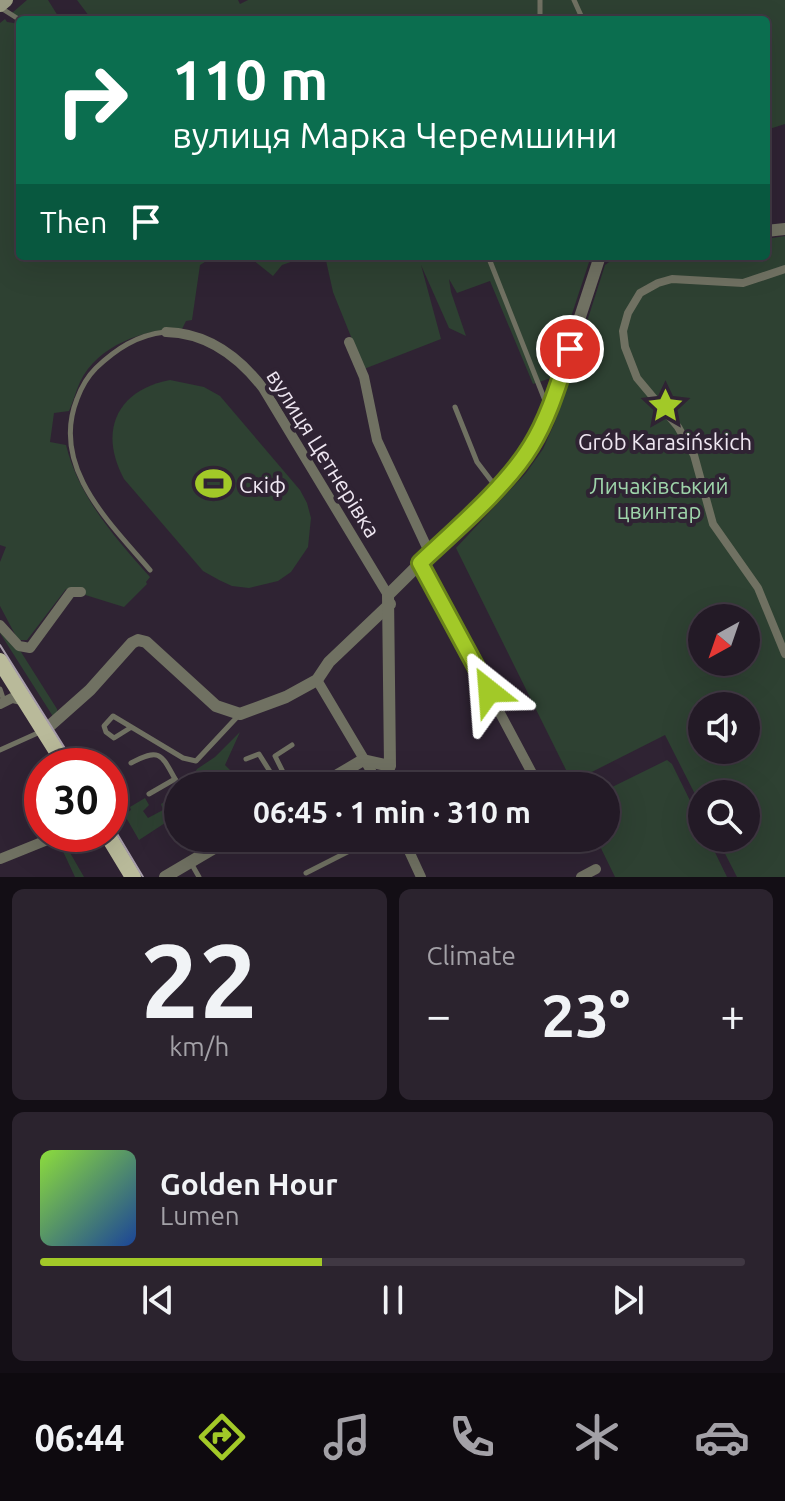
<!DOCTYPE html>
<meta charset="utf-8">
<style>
:root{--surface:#231a26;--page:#2b232e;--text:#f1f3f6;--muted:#a3a1a7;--line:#403843;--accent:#a2c928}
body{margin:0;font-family:Ubuntu,sans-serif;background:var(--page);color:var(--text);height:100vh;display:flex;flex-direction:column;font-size:30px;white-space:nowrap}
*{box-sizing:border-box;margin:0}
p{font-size:26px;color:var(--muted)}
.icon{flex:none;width:44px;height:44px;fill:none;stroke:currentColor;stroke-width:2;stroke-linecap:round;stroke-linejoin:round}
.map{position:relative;height:877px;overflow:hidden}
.side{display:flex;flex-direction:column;gap:12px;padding:12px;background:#130e15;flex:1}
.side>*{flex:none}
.guide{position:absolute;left:16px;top:16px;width:754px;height:244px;border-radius:8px;box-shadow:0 8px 32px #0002,0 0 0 2px var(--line);background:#0b6e4f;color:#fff;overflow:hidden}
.needle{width:52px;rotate:220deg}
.tools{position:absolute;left:688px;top:604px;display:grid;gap:16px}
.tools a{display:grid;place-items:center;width:72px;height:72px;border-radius:50%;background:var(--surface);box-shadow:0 8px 32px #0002,0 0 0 2px var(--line);font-size:40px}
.speed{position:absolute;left:24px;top:748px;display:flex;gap:16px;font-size:40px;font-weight:700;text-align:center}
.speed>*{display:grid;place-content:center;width:104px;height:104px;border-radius:50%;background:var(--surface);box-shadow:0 8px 32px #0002,0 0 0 2px var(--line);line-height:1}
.speed .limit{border:12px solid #d22;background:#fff;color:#111}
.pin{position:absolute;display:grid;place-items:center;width:68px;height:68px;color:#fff;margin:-34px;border:4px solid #fff;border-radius:50%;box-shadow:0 2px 8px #0007}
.me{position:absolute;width:88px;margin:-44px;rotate:332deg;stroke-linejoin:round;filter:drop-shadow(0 0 6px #0008)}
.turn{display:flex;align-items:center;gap:28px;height:168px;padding:0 24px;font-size:36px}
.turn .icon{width:104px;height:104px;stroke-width:2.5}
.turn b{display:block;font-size:56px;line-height:68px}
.then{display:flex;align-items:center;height:76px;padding:0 24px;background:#0003;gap:16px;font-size:30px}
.big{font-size:60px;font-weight:700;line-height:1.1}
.side .card{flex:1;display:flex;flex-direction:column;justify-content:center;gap:12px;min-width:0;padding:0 28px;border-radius:12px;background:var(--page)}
.side .dial{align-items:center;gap:0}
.dial b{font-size:104px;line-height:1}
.song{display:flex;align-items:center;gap:24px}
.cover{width:96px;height:96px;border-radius:12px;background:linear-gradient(135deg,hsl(90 70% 55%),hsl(220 70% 35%))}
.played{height:8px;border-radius:4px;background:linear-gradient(90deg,var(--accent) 40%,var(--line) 40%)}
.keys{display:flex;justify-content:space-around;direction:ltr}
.heat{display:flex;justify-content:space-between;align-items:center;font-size:44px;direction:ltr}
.side .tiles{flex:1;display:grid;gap:12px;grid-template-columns:1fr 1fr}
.card:last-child{grid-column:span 2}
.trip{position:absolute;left:164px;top:772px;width:456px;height:80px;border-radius:40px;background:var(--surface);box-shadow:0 8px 32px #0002,0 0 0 2px var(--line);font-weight:700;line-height:80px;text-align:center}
.dock{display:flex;height:128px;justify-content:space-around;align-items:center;background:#0e0a0f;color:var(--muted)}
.dock .icon{width:56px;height:56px}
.dock .selected{color:var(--accent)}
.dock b{font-size:36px;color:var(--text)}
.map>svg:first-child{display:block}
.green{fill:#2e4132;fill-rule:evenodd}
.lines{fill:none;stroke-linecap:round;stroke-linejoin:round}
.service{stroke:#707162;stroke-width:5}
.pedestrian{stroke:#707162;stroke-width:8}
.minor{stroke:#707162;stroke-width:10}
.tertiary{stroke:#707162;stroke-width:12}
.secondary{stroke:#999a82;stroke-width:14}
.primary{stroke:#b9ba9a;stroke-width:16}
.tram{stroke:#a89eab;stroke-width:2}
.route-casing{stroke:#69831a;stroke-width:20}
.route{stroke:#a2c928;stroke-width:14}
.labels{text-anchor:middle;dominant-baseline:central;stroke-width:8;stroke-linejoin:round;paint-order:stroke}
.poi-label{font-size:22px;fill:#eee6f1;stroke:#2f2333}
.street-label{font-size:22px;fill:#eee6f1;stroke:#2f2333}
.park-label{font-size:22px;fill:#9ed4aa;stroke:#2f2333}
</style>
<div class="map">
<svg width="785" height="877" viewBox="0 0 785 877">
<rect width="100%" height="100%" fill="#2f2333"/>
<g class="green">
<path d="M27,0H48L58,16L57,20H27L13,16L12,13Z"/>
<path d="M77,0H238L240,4L248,0H785V124L766,130V20H92Z"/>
<path d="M5,19L7,22L20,24V256H209L208,260L200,265L192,320L186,321L182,329C144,329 98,345 80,382C76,391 73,402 69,411L54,413L50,442L66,445C79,497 115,538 150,577L146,582L147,584L124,607L66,589L27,640H18L0,606V562L6,547L0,545V23Z"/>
<path d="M785,236V877H737L717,838H746V794H702V808L665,735L572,782L456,548L526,473L543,449L555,422L605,265L616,257L624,256H766V239ZM702,618H746V662H702ZM702,706H746V750H702Z"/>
<path d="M248,256H308L282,265L273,276Z"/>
<path d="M325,256H591L551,378L533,384L490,281L457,293L449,279L451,292L466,336L449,328L421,265L441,339L364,369L333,292Z"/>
<path d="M170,380L204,387L220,396L300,490L307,503L311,518L308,547L291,572L278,581L249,588L232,586L219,580L203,571L124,479C98,431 117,390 170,380Z"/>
<path d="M0,628L21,652L57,709V716L54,718L0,633Z"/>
<path d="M240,732L225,765L238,778L226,786H187L197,769L215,757Z"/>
<path d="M667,760L672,764L702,825V838H708L727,877H615L596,838H606V790Z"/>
<path d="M172,797L178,807V817L175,819L172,815L164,820L165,823L139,840L124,814L131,810L130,807L145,798L149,805L143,811L148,818L163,810L161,804Z"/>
<path d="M86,837L88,840L69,851L84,877H75L61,847Z"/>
</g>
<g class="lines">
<g class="service">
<path d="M574,0L583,20"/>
<path d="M1,8L20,20"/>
<path d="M540,20V0"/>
<path d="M488,256L546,403"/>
<path d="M455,407L477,462L496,487"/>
<path d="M150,570C110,523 50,467 77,399C81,388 87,377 96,368C116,349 137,335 165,332"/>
<path d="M0,689L4,701"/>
<path d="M130,728L114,738L106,732L104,726L113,716L183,758L196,761L239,715"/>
<path d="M0,750L40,732"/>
<path d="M246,759L259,754L279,786"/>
<path d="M131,763C159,748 161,753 175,779"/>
<path d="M290,786L275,756L292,745"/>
<path d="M149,794L175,779L180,786"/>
<path d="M191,863L199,877"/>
<path d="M306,873L375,838"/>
</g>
<path class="pedestrian" d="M785,269L743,283L672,279L658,283L640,293L628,313L623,331L625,347L637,378L678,427L694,455L713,524L758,588L785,654"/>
<g class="minor">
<path d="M166,332C208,333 239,357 263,388L388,595"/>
<path d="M349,342L364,377L377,440L430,554"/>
<path d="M420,563L533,775L525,786"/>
<path d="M0,625L19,646L30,648L71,592H81"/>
<path d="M317,680L380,786"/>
<path d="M0,704L12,698L25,701"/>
<path d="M388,786L390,766"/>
<path d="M403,838L421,877"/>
<path d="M410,852L435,838"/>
<path d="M0,859L62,834"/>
<path d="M581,877L596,869"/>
</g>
<g class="tertiary">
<path d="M766,231L785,229"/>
<path d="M45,730L90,690L132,643L138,640L146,642L216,706L240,714L286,697L317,680L329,662L390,604"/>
<path d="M319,786L363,760L390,766L388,595L484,500L528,450L555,393L600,256"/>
<path d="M165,877L231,838"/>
</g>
<path class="secondary" d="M0,5L6,0"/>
<g class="primary">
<path d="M0,661L66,766"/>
<path d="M107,834L133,877"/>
</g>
<g class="tram">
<path d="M0,645L76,766"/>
<path d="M110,822L143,877"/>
</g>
</g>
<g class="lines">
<defs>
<path id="route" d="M489,691L420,563C455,530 506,487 531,446C549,417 559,382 570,349"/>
</defs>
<use href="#route" class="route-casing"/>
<use href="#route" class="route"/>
</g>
<defs>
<symbol id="sight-bare" viewBox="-9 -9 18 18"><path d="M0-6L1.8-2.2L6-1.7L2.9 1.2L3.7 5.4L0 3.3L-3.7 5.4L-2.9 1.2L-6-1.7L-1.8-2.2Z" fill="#a2c928" stroke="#2f2333" stroke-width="2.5" paint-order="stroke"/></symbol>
<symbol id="stadium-bare" viewBox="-9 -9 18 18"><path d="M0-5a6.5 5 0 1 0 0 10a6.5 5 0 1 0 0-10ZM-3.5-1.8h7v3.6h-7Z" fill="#a2c928" stroke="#2f2333" stroke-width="2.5" paint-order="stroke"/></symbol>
</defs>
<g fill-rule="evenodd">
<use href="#sight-bare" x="640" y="380" width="51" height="51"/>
<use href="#stadium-bare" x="188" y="458" width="51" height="51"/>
</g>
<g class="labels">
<g class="poi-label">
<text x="665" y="441">Grób Karasińskich</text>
<text x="239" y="484" text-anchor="start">Скіф</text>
</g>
<g class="street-label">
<text transform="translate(324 453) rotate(58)">вулиця Цетнерівка</text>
</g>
<g class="park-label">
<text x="659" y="485">Личаківський<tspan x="659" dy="25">цвинтар</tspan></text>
</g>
</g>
</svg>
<div class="tools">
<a><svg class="needle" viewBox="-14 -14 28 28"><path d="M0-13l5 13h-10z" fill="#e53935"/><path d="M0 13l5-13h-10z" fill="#a3a1a7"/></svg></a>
<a><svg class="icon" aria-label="sound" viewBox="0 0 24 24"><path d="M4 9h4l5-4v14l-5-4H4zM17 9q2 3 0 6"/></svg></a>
<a><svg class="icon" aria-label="search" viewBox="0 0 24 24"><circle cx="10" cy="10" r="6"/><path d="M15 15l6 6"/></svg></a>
</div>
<div class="speed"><div class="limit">30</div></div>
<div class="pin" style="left:570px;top:349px;background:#d93025"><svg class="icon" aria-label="arrive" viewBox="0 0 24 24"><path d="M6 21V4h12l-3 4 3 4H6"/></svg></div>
<svg class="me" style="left:489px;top:691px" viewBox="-20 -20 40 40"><path d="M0-17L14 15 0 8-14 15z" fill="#a2c928" stroke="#fff" stroke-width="4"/></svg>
<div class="trip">06:45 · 1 min · 310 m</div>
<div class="guide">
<div class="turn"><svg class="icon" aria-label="right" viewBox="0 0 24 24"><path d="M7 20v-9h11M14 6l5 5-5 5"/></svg><div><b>110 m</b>вулиця Марка Черемшини</div></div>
<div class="then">Then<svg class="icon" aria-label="arrive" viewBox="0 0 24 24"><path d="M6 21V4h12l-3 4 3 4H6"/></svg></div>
</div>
</div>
<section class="side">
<div class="tiles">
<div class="card dial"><b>22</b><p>km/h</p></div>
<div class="card"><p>Climate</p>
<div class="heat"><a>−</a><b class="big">23°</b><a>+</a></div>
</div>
<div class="card">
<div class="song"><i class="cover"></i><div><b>Golden Hour</b><p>Lumen</p></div></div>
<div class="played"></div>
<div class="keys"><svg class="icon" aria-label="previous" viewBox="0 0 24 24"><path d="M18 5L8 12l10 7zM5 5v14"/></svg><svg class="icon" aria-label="pause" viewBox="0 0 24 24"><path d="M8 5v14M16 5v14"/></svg><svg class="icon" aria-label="next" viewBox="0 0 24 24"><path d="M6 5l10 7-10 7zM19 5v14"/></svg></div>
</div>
</div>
</section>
<nav class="dock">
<b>06:44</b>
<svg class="icon selected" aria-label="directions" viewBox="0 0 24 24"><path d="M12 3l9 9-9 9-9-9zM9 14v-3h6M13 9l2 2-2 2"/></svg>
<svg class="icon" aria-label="music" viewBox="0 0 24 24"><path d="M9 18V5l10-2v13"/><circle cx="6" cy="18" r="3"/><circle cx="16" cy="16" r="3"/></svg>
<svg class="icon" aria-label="phone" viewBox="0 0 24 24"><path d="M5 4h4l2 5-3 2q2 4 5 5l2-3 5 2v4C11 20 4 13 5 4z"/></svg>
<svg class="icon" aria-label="climate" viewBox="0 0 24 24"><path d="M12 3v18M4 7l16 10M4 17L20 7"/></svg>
<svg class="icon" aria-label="car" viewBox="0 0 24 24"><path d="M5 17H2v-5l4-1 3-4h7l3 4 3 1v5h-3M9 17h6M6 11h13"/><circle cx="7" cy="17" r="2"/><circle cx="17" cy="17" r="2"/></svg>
</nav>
